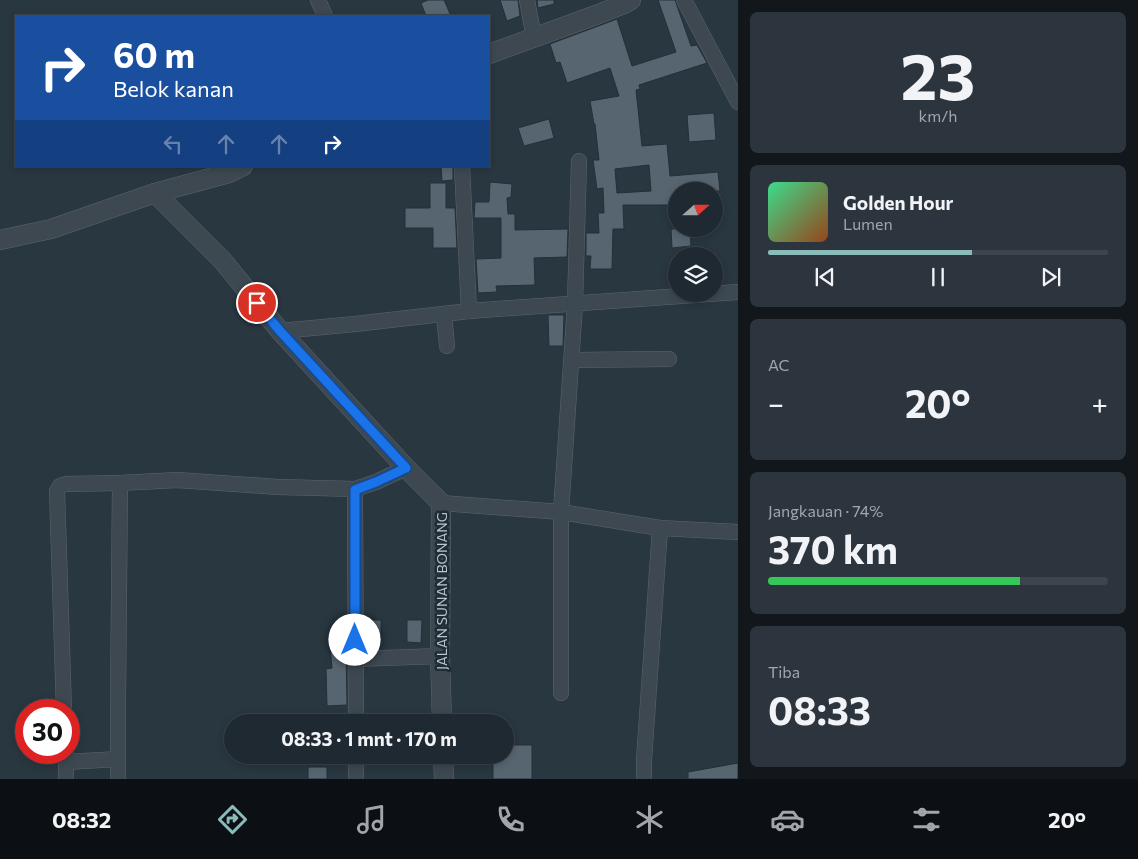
<!DOCTYPE html>
<html lang="id">
<meta charset="utf-8">
<style>
:root{--surface:#1f2931;--page:#2c353d;--text:#f1f3f6;--muted:#a1a6ab;--line:#3c454d;--accent:#8bbbb9}
body{margin:0;font-family:Commissioner,sans-serif;background:var(--page);color:var(--text);height:100vh;display:flex;flex-direction:column;font-size:19px;white-space:nowrap}
*{box-sizing:border-box;margin:0}
p{font-size:16px;color:var(--muted)}
.icon{flex:none;width:28px;height:28px;fill:none;stroke:currentColor;stroke-width:2;stroke-linecap:round;stroke-linejoin:round}
.map{position:relative;flex:1;overflow:hidden}
.sheet{display:flex;flex-direction:column;gap:12px;padding:12px;background:#11171b;width:400px}
.sheet>*{flex:none}
.top-card{position:absolute;left:15px;top:15px;width:475px;height:152px;border-radius:0px;box-shadow:0 2px 8px #0003,0 0 0 1px var(--line);background:#1a4fa0;color:#fff;overflow:hidden}
.needle{width:32px;rotate:69deg}
.controls{position:absolute;left:668px;top:182px;display:grid;gap:10px}
.controls a{display:grid;place-items:center;width:55px;height:55px;border-radius:50%;background:var(--surface);box-shadow:0 2px 8px #0003,0 0 0 1px var(--line);font-size:25px}
.speed{position:absolute;left:15px;top:699px;display:flex;gap:10px;font-size:25px;font-weight:700;text-align:center}
.speed>*{display:grid;place-content:center;width:65px;height:65px;border-radius:50%;background:var(--surface);box-shadow:0 2px 8px #0003,0 0 0 1px var(--line);line-height:1}
.speed .limit{border:8px solid #d22;background:#fff;color:#111}
.pin{position:absolute;display:grid;place-items:center;width:42px;height:42px;color:#fff;margin:-21px;border:2px solid #fff;border-radius:50%;box-shadow:0 1px 5px #0007}
.me{position:absolute;width:55px;margin:-28px;rotate:0deg;stroke-linejoin:round;filter:drop-shadow(0 0 4px #0008)}
.turn{display:flex;align-items:center;gap:18px;height:105px;padding:0 15px;font-size:22px}
.turn .icon{width:65px;height:65px;stroke-width:2.5}
.turn b{display:block;font-size:35px;line-height:42px}
.lanes{display:flex;align-items:center;height:48px;padding:0 15px;background:#0003;justify-content:center;gap:25px;direction:ltr}
.lanes .off{opacity:.35}
.big{font-size:38px;font-weight:700;line-height:1.1}
.sheet .card{flex:1;display:flex;flex-direction:column;justify-content:center;gap:8px;min-width:0;padding:0 18px;border-radius:8px;background:var(--page)}
.sheet .dial{align-items:center;gap:0}
.dial b{font-size:65px;line-height:1}
.song{display:flex;align-items:center;gap:15px}
.cover{width:60px;height:60px;border-radius:8px;background:linear-gradient(135deg,hsl(150 70% 55%),hsl(20 70% 35%))}
.played{height:5px;border-radius:2px;background:linear-gradient(90deg,var(--accent) 60%,var(--line) 60%)}
.keys{display:flex;justify-content:space-around;direction:ltr}
.heat{display:flex;justify-content:space-between;align-items:center;font-size:28px;direction:ltr}
.charge{height:8px;border-radius:4px;background:linear-gradient(90deg,#34c759 74%,var(--line) 0)}
.trip{position:absolute;left:224px;top:714px;width:290px;height:50px;border-radius:25px;background:var(--surface);box-shadow:0 2px 8px #0003,0 0 0 1px var(--line);font-weight:700;line-height:50px;text-align:center}
.tab-bar{display:flex;height:80px;justify-content:space-around;align-items:center;background:#0c1014;color:var(--muted)}
.tab-bar .icon{width:35px;height:35px}
.tab-bar .current{color:var(--accent)}
.tab-bar b{font-size:22px;color:var(--text)}
main{display:flex;flex:1;min-height:0}
.map>svg:first-child{display:block}
.building{fill:#576570;stroke:#242f38;fill-rule:evenodd}
.lines{fill:none;stroke-linecap:round;stroke-linejoin:round}
.minor-casing{stroke:#5b666e;stroke-width:16}
.tertiary-casing{stroke:#5b666e;stroke-width:20}
.minor{stroke:#3d4851;stroke-width:15}
.tertiary{stroke:#3d4851;stroke-width:19}
.route-casing{stroke:#114b97;stroke-width:12}
.route{stroke:#1a73e8;stroke-width:9}
.labels{text-anchor:middle;dominant-baseline:central;stroke-width:5;stroke-linejoin:round;paint-order:stroke}
.street-label{font-size:14px;fill:#bac3cb;stroke:#212d36}
</style>
<main>
<div class="map">
<svg width="738" height="779" viewBox="0 0 738 779">
<rect width="100%" height="100%" fill="#293741"/>
<g class="building">
<path d="M428,0H444L451,16H426L421,3Z"/>
<path d="M500,0H518L520,16L507,21Z"/>
<path d="M537,0H554V4L538,8Z"/>
<path d="M658,0H675L691,46L697,45L707,63L639,85L640,89L636,90L642,146L667,144L670,176L718,172L720,191H676V205H623L624,229H613L612,269H590L591,256H586V233H599L598,213H604L603,188L597,189L593,160H599L595,124H594L590,101L619,96L610,68L567,83L560,62L556,63L550,44L617,19L632,66L676,52ZM649,165L651,191L617,193L615,169Z"/>
<path d="M714,113L716,140L689,142L687,115Z"/>
<path d="M549,119L554,138L524,146L518,128Z"/>
<path d="M441,166H453V180L442,181Z"/>
<path d="M490,182L512,184L511,197L507,198L508,214H515V230L568,229L567,257L534,258L535,285L496,286L497,292L478,293L476,259L501,258V218H474L475,202H489Z"/>
<path d="M430,183H446V208H455L457,248H433V228H405V208H430Z"/>
<path d="M671,229H690L691,246L672,248Z"/>
<path d="M548,315H564L563,346H549Z"/>
<path d="M365,620H381V636L365,637Z"/>
<path d="M407,620H422L421,643L407,642Z"/>
<path d="M346,645L347,705L327,706L326,669L332,668L330,646Z"/>
<path d="M505,745H532V779H493V755H505Z"/>
<path d="M738,763V779H688V772Z"/>
<rect x="308" y="767" width="19" height="12"/>
</g>
<g class="lines">
<defs>
<g id="minor">
<path d="M318,0L325,16"/>
<path d="M527,0L534,38"/>
<path d="M684,0L738,102"/>
<path d="M462,166L469,311"/>
<path d="M444,315L447,346"/>
<path d="M280,331L355,324L469,311L738,292"/>
<path d="M572,360L669,359"/>
<path d="M355,489L356,722"/>
<path d="M441,503L561,512L660,528L738,532"/>
<path d="M355,659L440,656"/>
<path d="M561,693V512L575,304L579,161"/>
<path d="M64,710L57,491L60,486L66,484L120,483L177,480L278,487L355,489L376,482L406,468"/>
<path d="M66,752V762L118,759V779"/>
<path d="M118,759V702L120,483"/>
<path d="M66,779V762"/>
<path d="M356,779V755"/>
<path d="M644,779V760L660,528"/>
</g>
<g id="tertiary">
<path d="M489,54L596,15L624,4L631,0"/>
<path d="M155,193L229,173L243,166"/>
<path d="M0,240L51,229L155,193L222,260L280,331L406,468L441,503L440,656L442,722"/>
<path d="M443,755L444,779"/>
</g>
</defs>
<use href="#minor" class="minor-casing"/>
<use href="#tertiary" class="tertiary-casing"/>
<use href="#minor" class="minor"/>
<use href="#tertiary" class="tertiary"/>
</g>
<g class="lines">
<defs>
<path id="route" d="M257,303L280,331L406,468L376,482L355,490V640"/>
</defs>
<use href="#route" class="route-casing"/>
<use href="#route" class="route"/>
</g>
<g class="labels">
<g class="street-label">
<text transform="translate(441 591) rotate(-90)">JALAN SUNAN BONANG</text>
</g>
</g>
</svg>
<div class="controls">
<a><svg class="needle" viewBox="-14 -14 28 28"><path d="M0-13l5 13h-10z" fill="#e53935"/><path d="M0 13l5-13h-10z" fill="#a1a6ab"/></svg></a>
<a><svg class="icon" aria-label="layers" viewBox="0 0 24 24"><path d="M12 4l9 5-9 5-9-5zM3 14l9 5 9-5"/></svg></a>
</div>
<div class="speed"><div class="limit">30</div></div>
<div class="pin" style="left:257px;top:303px;background:#d93025"><svg class="icon" aria-label="arrive" viewBox="0 0 24 24"><path d="M6 21V4h12l-3 4 3 4H6"/></svg></div>
<svg class="me" style="left:355px;top:640px" viewBox="-20 -20 40 40"><circle r="19" fill="#fff"/><path d="M0-13L10 11 0 6-10 11z" fill="#1a73e8"/></svg>
<div class="trip">08:33 · 1 mnt · 170 m</div>
<div class="top-card">
<div class="turn"><svg class="icon" aria-label="right" viewBox="0 0 24 24"><path d="M7 20v-9h11M14 6l5 5-5 5"/></svg><div><b>60 m</b>Belok kanan</div></div>
<div class="lanes"><svg class="icon off" aria-label="left" viewBox="0 0 24 24"><path d="M17 20v-9H6M10 6l-5 5 5 5"/></svg><svg class="icon off" aria-label="ahead" viewBox="0 0 24 24"><path d="M12 20V5M6 11l6-6 6 6"/></svg><svg class="icon off" aria-label="ahead" viewBox="0 0 24 24"><path d="M12 20V5M6 11l6-6 6 6"/></svg><svg class="icon" aria-label="right" viewBox="0 0 24 24"><path d="M7 20v-9h11M14 6l5 5-5 5"/></svg></div>
</div>
</div>
<section class="sheet">
<div class="card dial"><b>23</b><p>km/h</p></div>
<div class="card">
<div class="song"><i class="cover"></i><div><b>Golden Hour</b><p>Lumen</p></div></div>
<div class="played"></div>
<div class="keys"><svg class="icon" aria-label="previous" viewBox="0 0 24 24"><path d="M18 5L8 12l10 7zM5 5v14"/></svg><svg class="icon" aria-label="pause" viewBox="0 0 24 24"><path d="M8 5v14M16 5v14"/></svg><svg class="icon" aria-label="next" viewBox="0 0 24 24"><path d="M6 5l10 7-10 7zM19 5v14"/></svg></div>
</div>
<div class="card"><p>AC</p>
<div class="heat"><a>−</a><b class="big">20°</b><a>+</a></div>
</div>
<div class="card"><p>Jangkauan · 74%</p><b class="big">370 km</b><div class="charge"></div></div>
<div class="card"><p>Tiba</p><b class="big">08:33</b></div>
</section>
</main>
<nav class="tab-bar">
<b>08:32</b>
<svg class="icon current" aria-label="directions" viewBox="0 0 24 24"><path d="M12 3l9 9-9 9-9-9zM9 14v-3h6M13 9l2 2-2 2"/></svg>
<svg class="icon" aria-label="music" viewBox="0 0 24 24"><path d="M9 18V5l10-2v13"/><circle cx="6" cy="18" r="3"/><circle cx="16" cy="16" r="3"/></svg>
<svg class="icon" aria-label="phone" viewBox="0 0 24 24"><path d="M5 4h4l2 5-3 2q2 4 5 5l2-3 5 2v4C11 20 4 13 5 4z"/></svg>
<svg class="icon" aria-label="climate" viewBox="0 0 24 24"><path d="M12 3v18M4 7l16 10M4 17L20 7"/></svg>
<svg class="icon" aria-label="car" viewBox="0 0 24 24"><path d="M5 17H2v-5l4-1 3-4h7l3 4 3 1v5h-3M9 17h6M6 11h13"/><circle cx="7" cy="17" r="2"/><circle cx="17" cy="17" r="2"/></svg>
<svg class="icon" aria-label="filters" viewBox="0 0 24 24"><path d="M4 7h16M4 17h16"/><circle cx="9" cy="7" r="2"/><circle cx="15" cy="17" r="2"/></svg>
<b>20°</b>
</nav>
